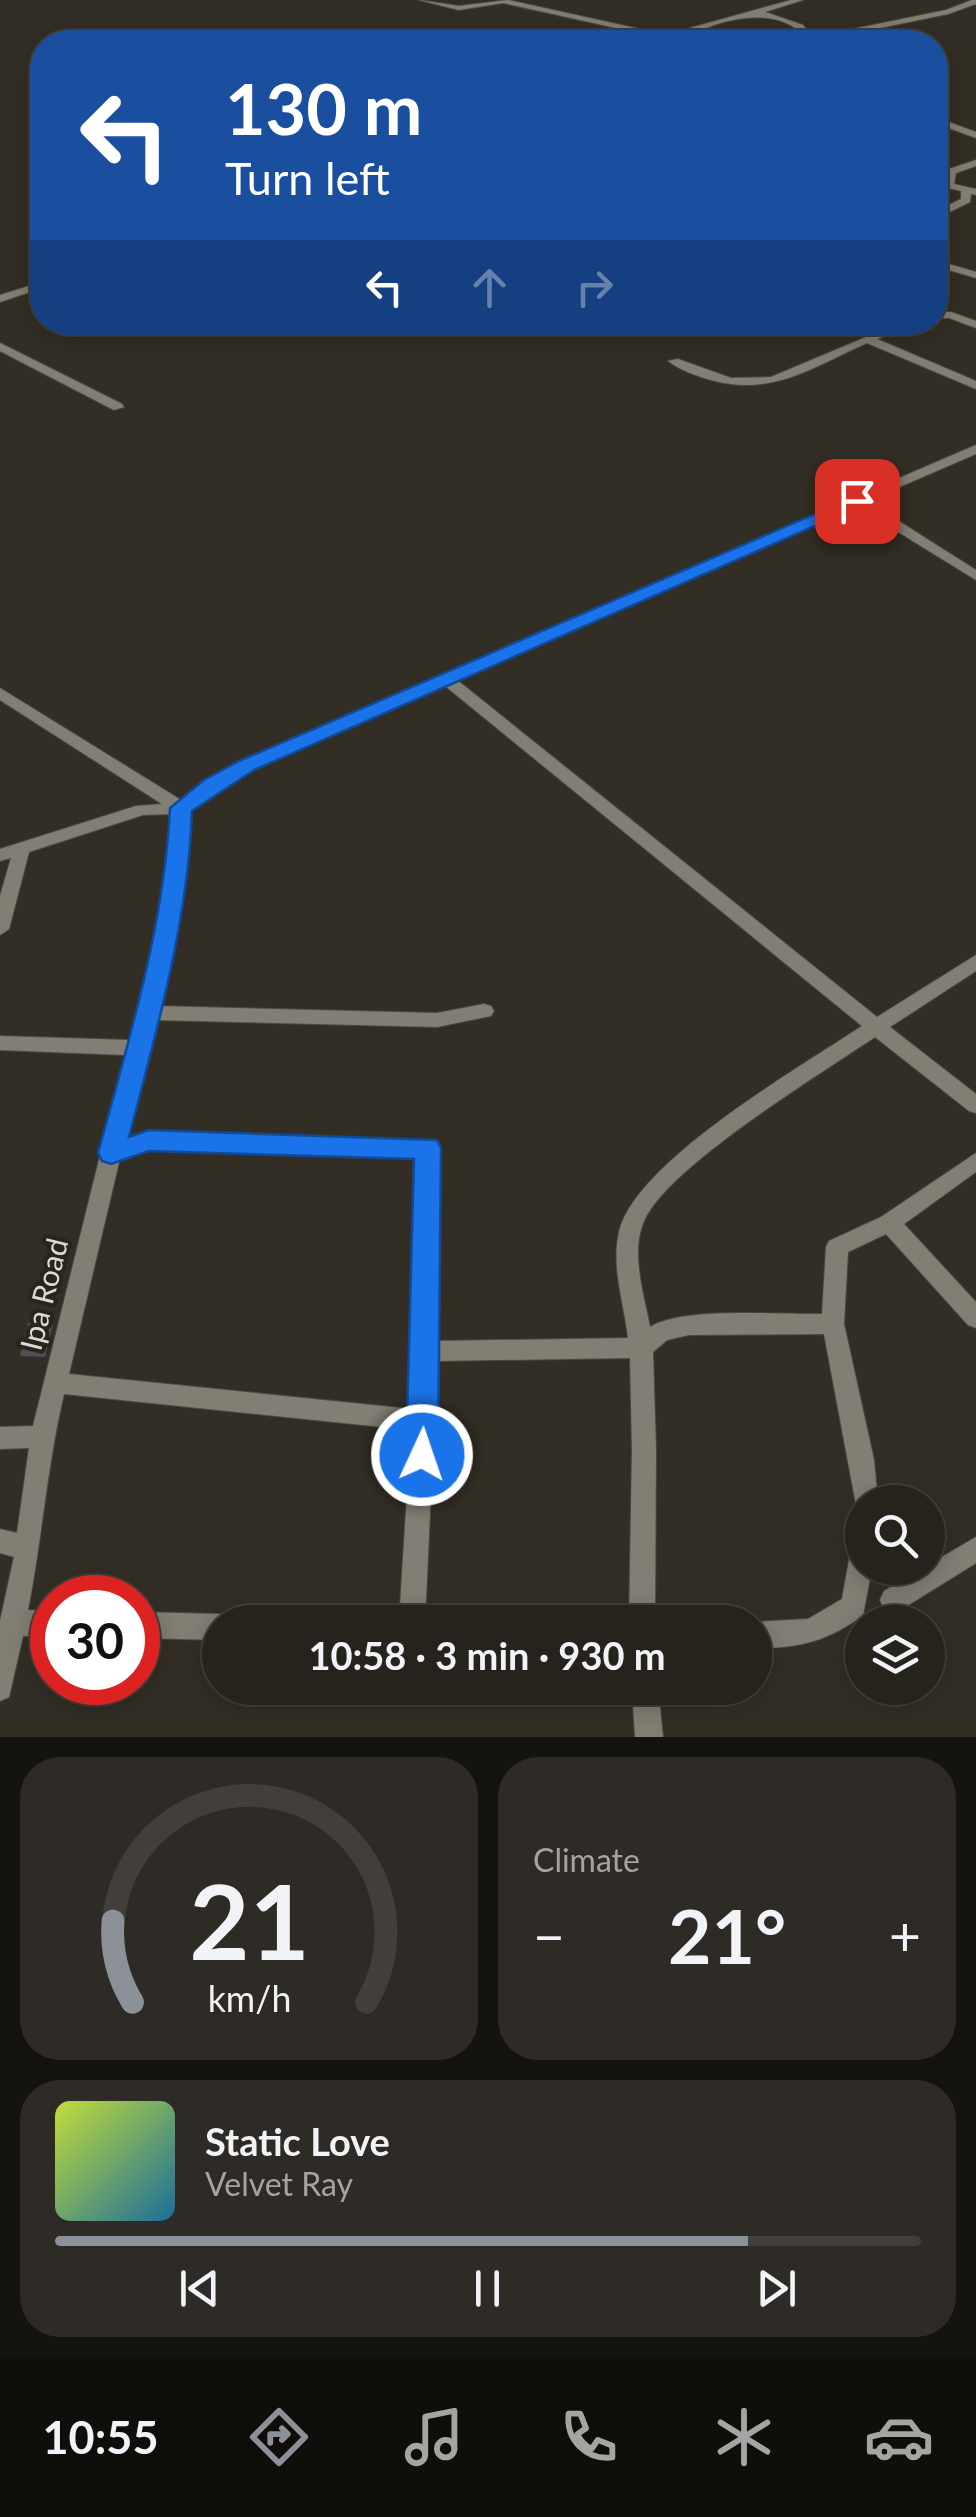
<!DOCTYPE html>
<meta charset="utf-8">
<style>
:root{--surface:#26221c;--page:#2e2a25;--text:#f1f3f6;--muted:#a4a4a3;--line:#423f3b;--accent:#8c9099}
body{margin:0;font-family:Lato,sans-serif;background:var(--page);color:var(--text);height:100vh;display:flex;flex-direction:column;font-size:38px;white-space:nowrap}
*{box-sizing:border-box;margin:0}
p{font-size:32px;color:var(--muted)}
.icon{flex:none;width:55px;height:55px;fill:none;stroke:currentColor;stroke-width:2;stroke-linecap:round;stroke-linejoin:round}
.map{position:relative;height:1737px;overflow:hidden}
.details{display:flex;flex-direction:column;gap:20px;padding:20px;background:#15130f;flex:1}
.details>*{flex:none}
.hud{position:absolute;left:30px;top:30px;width:918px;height:305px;border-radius:40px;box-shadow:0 5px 25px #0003,0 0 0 2px var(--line);background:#1a4fa0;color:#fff;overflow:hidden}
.fabs{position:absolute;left:845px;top:1485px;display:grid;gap:20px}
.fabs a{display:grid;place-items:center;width:100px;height:100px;border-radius:50%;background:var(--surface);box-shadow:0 5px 25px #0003,0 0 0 2px var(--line);font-size:50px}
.speed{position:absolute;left:30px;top:1575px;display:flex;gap:20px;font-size:50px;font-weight:700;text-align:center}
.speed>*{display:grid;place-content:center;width:130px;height:130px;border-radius:50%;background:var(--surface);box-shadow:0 5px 25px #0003,0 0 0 2px var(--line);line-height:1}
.speed .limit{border:15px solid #d22;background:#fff;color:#111}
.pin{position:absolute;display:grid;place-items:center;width:85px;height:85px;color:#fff;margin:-42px;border-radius:20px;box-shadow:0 5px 15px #0006}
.me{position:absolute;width:110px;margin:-55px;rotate:3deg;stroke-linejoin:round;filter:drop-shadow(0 0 8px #0008)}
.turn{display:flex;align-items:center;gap:35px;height:210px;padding:0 30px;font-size:45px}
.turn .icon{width:130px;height:130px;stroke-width:2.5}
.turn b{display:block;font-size:70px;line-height:85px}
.lanes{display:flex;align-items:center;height:95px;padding:0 30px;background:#0003;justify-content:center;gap:50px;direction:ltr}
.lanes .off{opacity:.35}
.big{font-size:75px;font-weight:700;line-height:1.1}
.details .widget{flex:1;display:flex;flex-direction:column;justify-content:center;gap:15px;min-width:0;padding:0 35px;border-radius:40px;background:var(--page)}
.details .dial{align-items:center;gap:0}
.dial svg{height:260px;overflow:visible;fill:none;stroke:var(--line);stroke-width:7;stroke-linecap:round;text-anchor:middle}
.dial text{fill:var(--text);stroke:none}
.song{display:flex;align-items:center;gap:30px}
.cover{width:120px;height:120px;border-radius:15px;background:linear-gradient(135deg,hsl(70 70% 55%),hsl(200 70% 35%))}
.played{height:10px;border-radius:5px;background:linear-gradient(90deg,var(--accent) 80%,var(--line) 80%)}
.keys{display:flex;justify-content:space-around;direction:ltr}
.heat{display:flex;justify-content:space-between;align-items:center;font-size:55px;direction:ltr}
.details .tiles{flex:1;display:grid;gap:20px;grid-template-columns:1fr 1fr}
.widget:last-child{grid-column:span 2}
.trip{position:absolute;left:202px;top:1605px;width:570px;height:100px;border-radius:50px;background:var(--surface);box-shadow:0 5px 25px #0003,0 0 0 2px var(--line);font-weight:700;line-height:100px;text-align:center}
.menu{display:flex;height:160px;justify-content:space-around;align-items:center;background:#0f0e0b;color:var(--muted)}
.menu .icon{width:70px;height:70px}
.menu .selected{color:var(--accent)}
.menu b{font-size:45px;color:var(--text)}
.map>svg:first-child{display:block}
.building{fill:#534d56}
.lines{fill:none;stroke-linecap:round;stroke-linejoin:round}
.minor-casing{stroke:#4c4a41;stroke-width:2}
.minor{fill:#827e73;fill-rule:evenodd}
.route{fill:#1a73e8;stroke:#114b97;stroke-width:2.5}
.labels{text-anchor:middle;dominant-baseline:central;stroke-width:8;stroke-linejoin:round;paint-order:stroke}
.near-street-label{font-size:30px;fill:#dcdad4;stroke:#28251b}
</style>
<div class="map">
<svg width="976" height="1737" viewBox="0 0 976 1737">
<rect width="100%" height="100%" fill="#322e25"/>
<path class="building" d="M28,1323L53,1324L45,1357L20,1356Z"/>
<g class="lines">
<defs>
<g id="minor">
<path d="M419,0L459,6L508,0L676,37L690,28L791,0H803L765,12L803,25L811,35L809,38L946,10L972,0H976V4L948,14L812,42H799L803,35C775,4 715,20 684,39L692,42H679L503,3L459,10Z"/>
<path d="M935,117L976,132V138L935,123Z"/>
<path d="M976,160V166L956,173L954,184L976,189V195L971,194L970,202L935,219V212L961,199V191L935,185V179L945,181L949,169Z"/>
<path d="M935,260L976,272V278L935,266Z"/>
<path d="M42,282V288L0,302V295Z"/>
<path d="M935,312H951L976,321V328L949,318H935Z"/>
<path d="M902,322H919L877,339L976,381V389L867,343C813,367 772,397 711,380C696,376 680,370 668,361L678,359L731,378L771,377Z"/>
<path d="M0,343L122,404L124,407L114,410L0,351Z"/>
<path d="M976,445V454L867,501L976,570V580L856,506L457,680L877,1017L976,955V971L890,1027L976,1094V1113L969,1111L875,1037C822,1073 667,1167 644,1221C630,1253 644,1294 650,1327C684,1306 779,1315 822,1314L826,1247L829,1241L881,1217L976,1153V1172L904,1224L976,1302V1328L968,1325L886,1234L848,1252L844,1324L874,1460L878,1502H862V1512L857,1510L824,1334L689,1335L667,1340L653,1352L656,1450L655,1622H629L632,1450L630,1358L437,1361L425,1622H399L411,1430L64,1394C47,1465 42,1539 28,1610L52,1611V1637L23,1636L9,1697L0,1701V1621L14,1557L0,1553V1529L17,1533L29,1448L0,1449V1427L33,1426L125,1055L0,1050V1036L129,1040C151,965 168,893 172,814L143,815L29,852L9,929L0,935V896L11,858L0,861V849L136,806L162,804L0,700V688L181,800L241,761ZM444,685L862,1026C802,1066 635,1162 619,1232C611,1267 624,1303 628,1338L437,1341L439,1149L436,1143L149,1133L124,1141L154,1020L437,1027L491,1016L494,1011L491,1006L484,1004L437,1013L158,1006C177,942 187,877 189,810C265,754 358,723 444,685ZM149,1149L418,1157L412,1409L69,1374L120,1158Z"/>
<path d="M862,1535V1568H872L863,1615C829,1641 797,1649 755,1648L754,1622L808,1619L842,1599L853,1538Z"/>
<path d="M976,1537V1563L902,1609L893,1613L884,1609L880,1600L884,1591Z"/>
<path d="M138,1612L220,1614L229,1618L231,1622H220V1640L138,1638Z"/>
<path d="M632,1688H658L663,1737H635Z"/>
</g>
</defs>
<use href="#minor" class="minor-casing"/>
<use href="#minor" class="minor"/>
</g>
<path class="route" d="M857,496L866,501L863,505L254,770L192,811C188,922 157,1029 129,1137L149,1130L437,1140L441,1148L438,1455L433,1465L422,1469L411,1465L406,1455L414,1159L149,1151L111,1164L102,1161L98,1153C129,1039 164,927 170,808L204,780L239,761Z"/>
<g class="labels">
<g class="near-street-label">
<text transform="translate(43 1294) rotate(-76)">Ipa Road</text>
</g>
</g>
</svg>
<div class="fabs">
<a><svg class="icon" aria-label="search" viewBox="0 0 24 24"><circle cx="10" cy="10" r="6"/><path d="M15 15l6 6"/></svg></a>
<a><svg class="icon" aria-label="layers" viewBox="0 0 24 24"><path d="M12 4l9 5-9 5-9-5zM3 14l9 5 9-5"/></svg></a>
</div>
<div class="speed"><div class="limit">30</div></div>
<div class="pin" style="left:857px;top:501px;background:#d93025"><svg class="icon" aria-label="arrive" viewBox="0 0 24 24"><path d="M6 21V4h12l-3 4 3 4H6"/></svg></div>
<svg class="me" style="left:422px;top:1455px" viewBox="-20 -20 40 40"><circle r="17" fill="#1a73e8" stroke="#fff" stroke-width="3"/><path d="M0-11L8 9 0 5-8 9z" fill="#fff"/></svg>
<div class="trip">10:58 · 3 min · 930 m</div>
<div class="hud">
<div class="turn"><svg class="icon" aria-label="left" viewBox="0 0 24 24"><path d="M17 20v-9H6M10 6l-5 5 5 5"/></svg><div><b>130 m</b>Turn left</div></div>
<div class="lanes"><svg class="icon" aria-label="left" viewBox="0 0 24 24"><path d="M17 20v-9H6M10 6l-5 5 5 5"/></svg><svg class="icon off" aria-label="ahead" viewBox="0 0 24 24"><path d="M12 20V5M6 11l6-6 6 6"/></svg><svg class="icon off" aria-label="right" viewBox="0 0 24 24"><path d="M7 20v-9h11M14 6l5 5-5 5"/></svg></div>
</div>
</div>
<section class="details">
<div class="tiles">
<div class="widget dial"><svg viewBox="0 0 100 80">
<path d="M14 69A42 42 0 1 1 86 69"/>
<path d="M14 69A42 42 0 0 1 8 44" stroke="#8c9099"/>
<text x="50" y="56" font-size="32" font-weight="700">21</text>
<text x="50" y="72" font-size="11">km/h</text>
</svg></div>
<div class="widget"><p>Climate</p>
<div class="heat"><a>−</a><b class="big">21°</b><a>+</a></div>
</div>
<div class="widget">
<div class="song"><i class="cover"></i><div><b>Static Love</b><p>Velvet Ray</p></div></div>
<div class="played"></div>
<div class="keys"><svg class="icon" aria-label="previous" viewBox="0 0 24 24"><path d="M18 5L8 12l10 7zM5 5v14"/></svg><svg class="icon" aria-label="pause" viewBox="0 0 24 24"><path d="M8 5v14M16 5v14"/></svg><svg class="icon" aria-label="next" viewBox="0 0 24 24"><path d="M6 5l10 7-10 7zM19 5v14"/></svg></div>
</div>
</div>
</section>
<nav class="menu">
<b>10:55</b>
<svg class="icon selected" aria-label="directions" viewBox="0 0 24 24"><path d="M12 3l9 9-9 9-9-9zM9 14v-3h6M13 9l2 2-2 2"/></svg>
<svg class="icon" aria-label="music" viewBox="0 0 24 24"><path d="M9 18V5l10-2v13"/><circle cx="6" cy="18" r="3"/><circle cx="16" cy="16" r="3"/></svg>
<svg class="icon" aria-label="phone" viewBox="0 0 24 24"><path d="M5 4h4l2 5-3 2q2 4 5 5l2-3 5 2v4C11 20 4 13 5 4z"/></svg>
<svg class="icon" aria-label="climate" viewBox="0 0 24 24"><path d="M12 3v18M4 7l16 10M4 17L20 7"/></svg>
<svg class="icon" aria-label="car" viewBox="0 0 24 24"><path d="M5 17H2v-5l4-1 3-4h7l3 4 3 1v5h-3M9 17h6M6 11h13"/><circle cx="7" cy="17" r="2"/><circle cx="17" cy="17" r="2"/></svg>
</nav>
